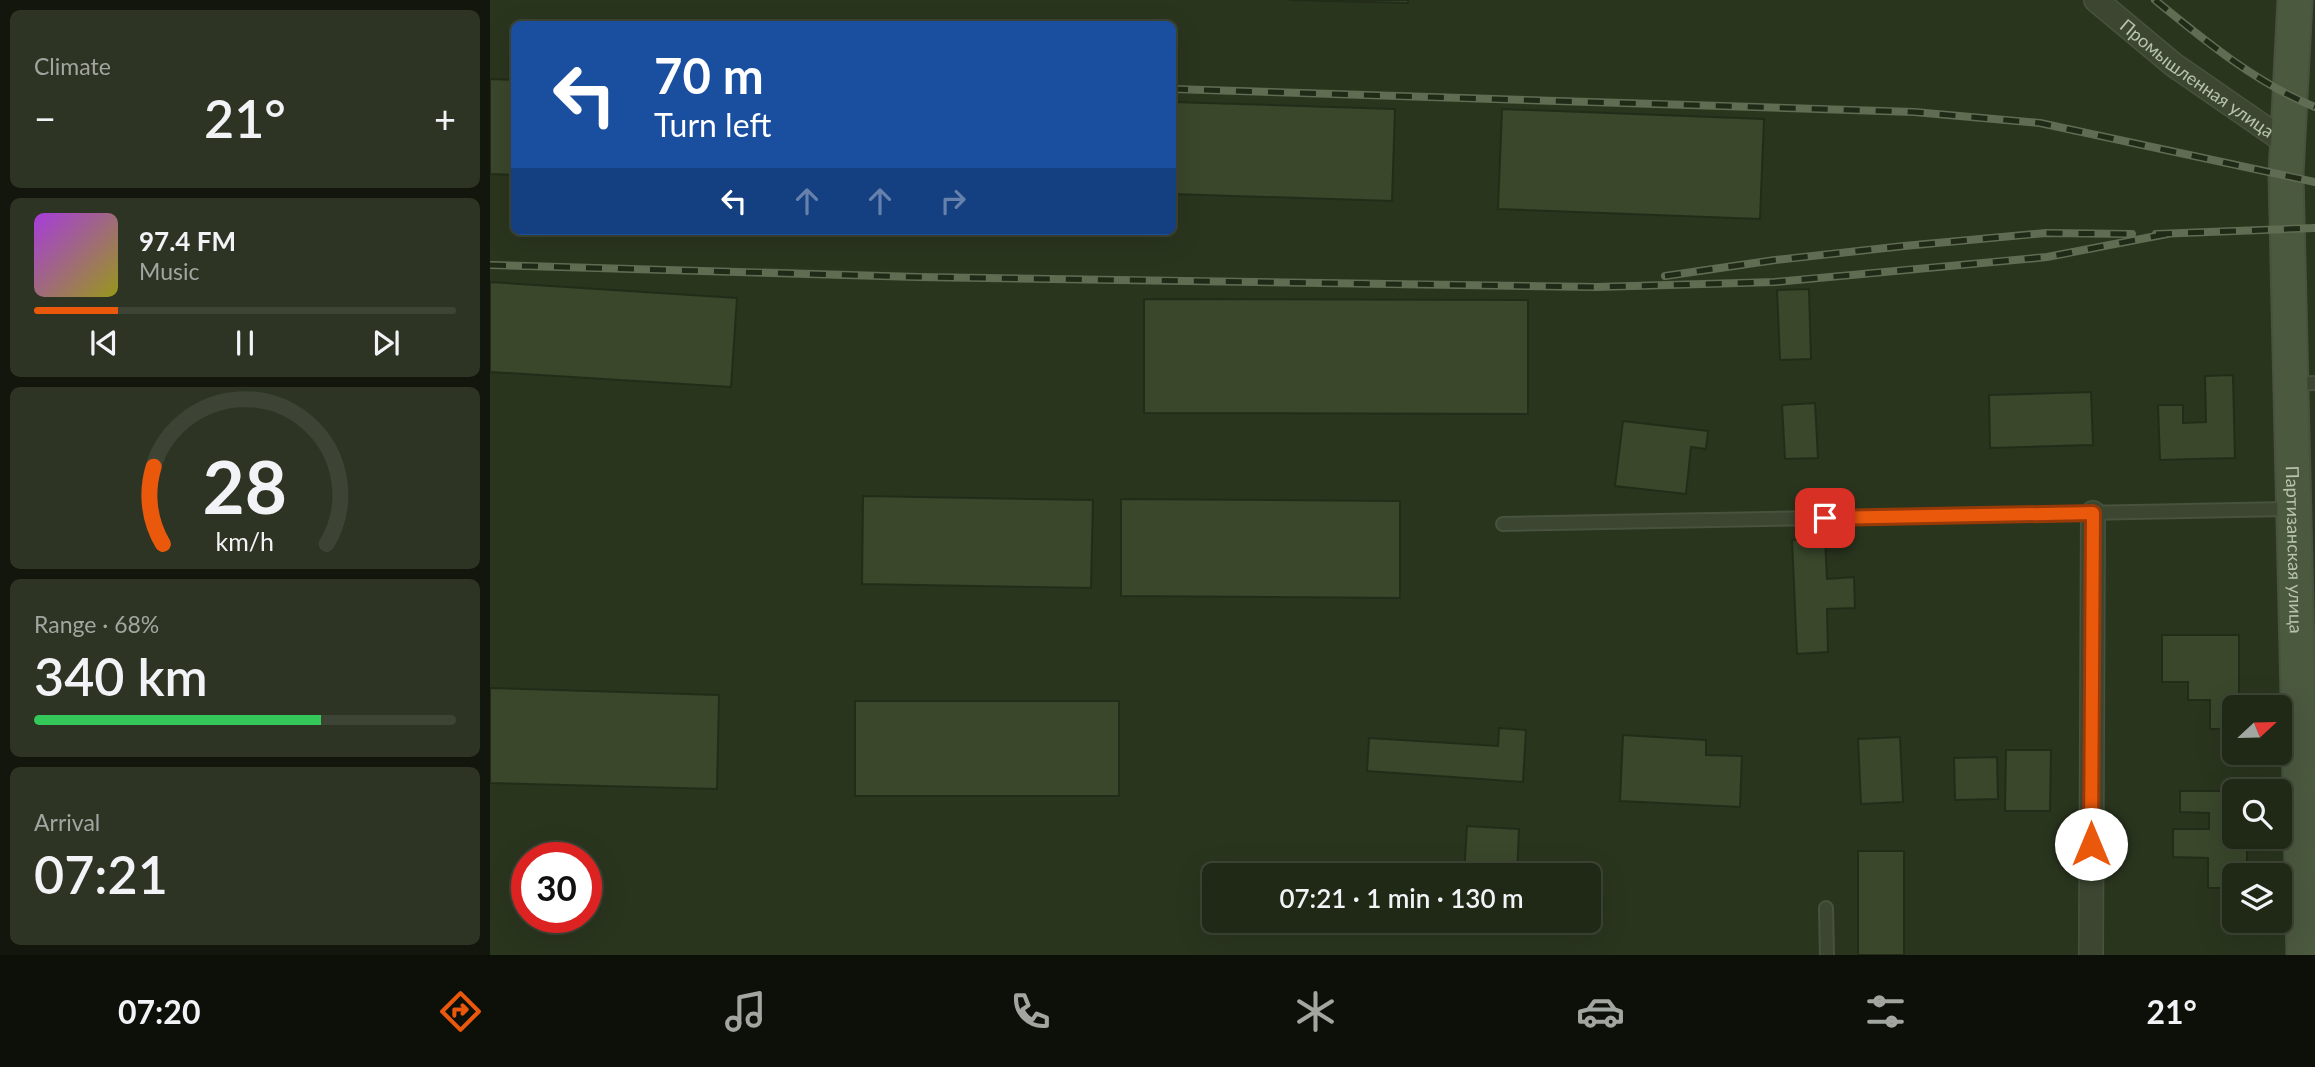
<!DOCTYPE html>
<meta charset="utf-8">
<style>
:root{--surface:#202816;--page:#2d3423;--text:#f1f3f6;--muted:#a2a6a1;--line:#3d4435;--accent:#ea580c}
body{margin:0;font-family:Lato,sans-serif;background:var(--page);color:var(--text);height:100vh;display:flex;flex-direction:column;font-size:26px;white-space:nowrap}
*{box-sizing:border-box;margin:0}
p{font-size:23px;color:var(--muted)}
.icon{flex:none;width:38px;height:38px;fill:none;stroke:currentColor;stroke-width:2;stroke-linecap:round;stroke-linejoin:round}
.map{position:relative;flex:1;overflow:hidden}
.drawer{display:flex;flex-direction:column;gap:10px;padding:10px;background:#12160c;width:490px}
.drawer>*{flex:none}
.top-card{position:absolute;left:21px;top:21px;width:665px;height:214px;border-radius:10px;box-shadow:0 7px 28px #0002,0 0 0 2px var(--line);background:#1a4fa0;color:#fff;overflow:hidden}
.needle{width:46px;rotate:68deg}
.tools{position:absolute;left:1732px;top:695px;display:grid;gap:14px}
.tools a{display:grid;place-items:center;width:70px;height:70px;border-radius:10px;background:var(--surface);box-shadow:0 7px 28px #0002,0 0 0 2px var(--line);font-size:35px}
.speed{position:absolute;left:21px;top:842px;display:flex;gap:14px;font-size:35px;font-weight:700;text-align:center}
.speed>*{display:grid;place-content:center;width:91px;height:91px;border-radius:50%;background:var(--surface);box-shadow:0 7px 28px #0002,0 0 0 2px var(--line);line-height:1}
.speed .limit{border:10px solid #d22;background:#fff;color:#111}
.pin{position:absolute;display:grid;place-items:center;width:60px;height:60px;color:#fff;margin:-30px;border-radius:14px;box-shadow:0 4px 10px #0006}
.me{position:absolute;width:77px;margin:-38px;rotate:0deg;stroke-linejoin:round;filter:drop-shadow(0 0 5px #0008)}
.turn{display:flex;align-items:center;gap:24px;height:147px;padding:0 28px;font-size:32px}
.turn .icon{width:91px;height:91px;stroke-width:2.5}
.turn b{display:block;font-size:49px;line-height:60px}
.lanes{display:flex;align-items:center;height:66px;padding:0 28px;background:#0003;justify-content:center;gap:35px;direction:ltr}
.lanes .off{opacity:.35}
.big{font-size:52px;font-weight:600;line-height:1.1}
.drawer .tile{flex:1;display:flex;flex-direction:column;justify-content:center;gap:10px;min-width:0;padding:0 24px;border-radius:10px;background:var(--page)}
.drawer .dial{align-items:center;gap:0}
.dial svg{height:182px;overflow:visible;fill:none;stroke:var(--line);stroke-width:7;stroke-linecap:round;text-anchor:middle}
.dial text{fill:var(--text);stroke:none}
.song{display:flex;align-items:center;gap:21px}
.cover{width:84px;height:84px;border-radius:10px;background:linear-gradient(135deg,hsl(280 70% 55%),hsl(60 70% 35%))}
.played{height:7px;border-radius:4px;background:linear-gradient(90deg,var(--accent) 20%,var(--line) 20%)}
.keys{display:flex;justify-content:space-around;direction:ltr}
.heat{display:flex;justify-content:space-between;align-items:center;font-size:38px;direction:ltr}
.charge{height:10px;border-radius:5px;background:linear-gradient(90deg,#34c759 68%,var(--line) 0)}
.trip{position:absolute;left:712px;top:863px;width:399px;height:70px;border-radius:10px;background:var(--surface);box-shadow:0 7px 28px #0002,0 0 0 2px var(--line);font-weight:600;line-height:70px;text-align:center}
.menu{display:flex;height:112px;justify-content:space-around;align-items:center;background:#0d1009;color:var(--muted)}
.menu .icon{width:49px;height:49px}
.menu .on{color:var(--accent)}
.menu b{font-size:32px;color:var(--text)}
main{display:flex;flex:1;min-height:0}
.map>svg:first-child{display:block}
.building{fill:#3a472b;stroke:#232c19;stroke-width:2}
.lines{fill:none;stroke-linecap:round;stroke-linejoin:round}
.lane-casing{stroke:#48523e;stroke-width:16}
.street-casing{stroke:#48523e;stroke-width:26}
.secondary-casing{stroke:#48523e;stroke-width:37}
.lane{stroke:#3c4631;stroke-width:12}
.street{stroke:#3c4631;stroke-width:23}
.secondary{stroke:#4b593f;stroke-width:33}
.rail-casing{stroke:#606d53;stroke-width:8}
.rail{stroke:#212a17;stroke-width:5;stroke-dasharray:16;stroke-linecap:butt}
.route-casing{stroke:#983908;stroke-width:18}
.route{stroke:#ea580c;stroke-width:12}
.labels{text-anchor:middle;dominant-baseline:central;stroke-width:7;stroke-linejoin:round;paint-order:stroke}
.street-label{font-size:18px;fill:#b7c3ab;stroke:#212a17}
</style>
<main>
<section class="drawer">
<div class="tile"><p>Climate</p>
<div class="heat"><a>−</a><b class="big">21°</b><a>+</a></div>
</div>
<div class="tile">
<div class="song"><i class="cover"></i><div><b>97.4 FM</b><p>Music</p></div></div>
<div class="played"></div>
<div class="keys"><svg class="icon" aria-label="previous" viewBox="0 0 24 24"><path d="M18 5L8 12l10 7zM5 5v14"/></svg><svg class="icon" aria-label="pause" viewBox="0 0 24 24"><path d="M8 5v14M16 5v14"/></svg><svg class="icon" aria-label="next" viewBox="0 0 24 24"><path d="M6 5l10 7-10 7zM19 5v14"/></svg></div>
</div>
<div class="tile dial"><svg viewBox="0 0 100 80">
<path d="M14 69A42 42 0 1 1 86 69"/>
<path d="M14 69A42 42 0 0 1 10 35" stroke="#ea580c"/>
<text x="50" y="56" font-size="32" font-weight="700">28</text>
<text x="50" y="72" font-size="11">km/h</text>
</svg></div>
<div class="tile"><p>Range · 68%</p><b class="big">340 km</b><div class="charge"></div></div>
<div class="tile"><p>Arrival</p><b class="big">07:21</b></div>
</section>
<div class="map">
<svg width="1825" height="955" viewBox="0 0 1825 955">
<rect width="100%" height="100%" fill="#2a351e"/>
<g class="building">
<path d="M799,0H918V3Z"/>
<path d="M0,79L24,80V175L0,174Z"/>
<path d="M683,102L905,109L902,201L682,194Z"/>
<path d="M1012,109L1274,119L1270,219L1008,209Z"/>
<path d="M0,282L247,298L241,387L0,372Z"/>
<path d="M1319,289L1321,359L1290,360L1287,290Z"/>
<path d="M654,299L1038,300V414L654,413Z"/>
<path d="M1743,375L1745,458L1670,460L1668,405H1693V423L1716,422L1715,376Z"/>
<path d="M1601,392L1603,445L1500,448L1499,395Z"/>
<path d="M1325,403L1328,458L1295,459L1292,405Z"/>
<path d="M1133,421L1218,431L1216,449L1201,447L1196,494L1125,486Z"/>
<path d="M373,496L603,500L601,588L372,584Z"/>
<path d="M631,499L910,501V598L631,596Z"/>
<path d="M1335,538L1337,579L1364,577L1365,608L1337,609L1338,652L1307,654L1302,540Z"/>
<path d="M1672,635H1749V707H1745V729H1720V700H1698V682H1672Z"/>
<path d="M0,688L229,695L227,789L0,783Z"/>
<rect x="365" y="701" width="264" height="95"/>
<path d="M1009,728L1036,730L1033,782L877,771L879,738L1008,746Z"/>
<path d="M1133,735L1216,740V755L1252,756L1250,807L1130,801Z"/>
<path d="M1410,737L1413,802L1371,804L1368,739Z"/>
<path d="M1516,750H1561L1560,811H1515Z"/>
<path d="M1507,757L1508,799L1465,800L1464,758Z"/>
<path d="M1690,791H1745V836H1757V875H1745V888H1718V858L1683,857V829H1719V813L1690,812Z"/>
<path d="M977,826L1029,829L1027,875H974Z"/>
<rect x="1368" y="851" width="46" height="104"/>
</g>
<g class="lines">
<defs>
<g id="lane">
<path d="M1801,384L1825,383"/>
<path d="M1013,524L1802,509"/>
<path d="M1336,908L1337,955"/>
</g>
<g id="street">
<path id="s1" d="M1606,0L1684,65L1797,143"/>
<path d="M1601,955L1603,513"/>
</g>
<g id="secondary">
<path id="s2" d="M1805,0L1796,174L1814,955"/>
</g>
</defs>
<use href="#lane" class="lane-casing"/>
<use href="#street" class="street-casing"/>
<use href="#secondary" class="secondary-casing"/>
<use href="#lane" class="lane"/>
<use href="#street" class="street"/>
<use href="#secondary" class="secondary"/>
<defs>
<g id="rail">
<path d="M1665,0C1714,40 1766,83 1825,107"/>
<path d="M682,89L1424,112L1550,123L1825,182"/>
<path d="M1666,234L1825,228"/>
<path d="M0,265L428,277L1106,287L1285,282L1557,257L1677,234"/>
<path d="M1175,276L1285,260L1414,246L1556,233L1642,234"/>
</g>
</defs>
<use href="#rail" class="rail-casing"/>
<use href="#rail" class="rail"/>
</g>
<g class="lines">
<defs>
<path id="route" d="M1335,518L1603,513L1601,844"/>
</defs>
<use href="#route" class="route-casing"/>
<use href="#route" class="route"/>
</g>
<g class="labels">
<g class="street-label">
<text stroke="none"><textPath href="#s1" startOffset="128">Промышленная улица</textPath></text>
<text stroke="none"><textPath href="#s2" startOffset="550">Партизанская улица</textPath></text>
</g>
</g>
</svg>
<div class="tools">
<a><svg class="needle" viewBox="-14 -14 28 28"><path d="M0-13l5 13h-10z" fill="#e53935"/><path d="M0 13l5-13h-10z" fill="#a2a6a1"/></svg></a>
<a><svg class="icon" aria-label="search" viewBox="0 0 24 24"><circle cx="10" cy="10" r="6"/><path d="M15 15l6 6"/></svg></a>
<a><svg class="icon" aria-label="layers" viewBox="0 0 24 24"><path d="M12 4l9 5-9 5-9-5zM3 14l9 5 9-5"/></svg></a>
</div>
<div class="speed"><div class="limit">30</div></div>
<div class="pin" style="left:1335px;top:518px;background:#d93025"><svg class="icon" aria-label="arrive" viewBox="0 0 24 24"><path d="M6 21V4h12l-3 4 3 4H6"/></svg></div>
<svg class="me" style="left:1601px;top:844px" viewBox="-20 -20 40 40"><circle r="19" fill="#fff"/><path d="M0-13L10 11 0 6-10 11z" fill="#ea580c"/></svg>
<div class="trip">07:21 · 1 min · 130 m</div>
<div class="top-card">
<div class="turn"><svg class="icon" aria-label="left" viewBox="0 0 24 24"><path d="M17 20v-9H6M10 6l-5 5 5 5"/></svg><div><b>70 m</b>Turn left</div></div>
<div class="lanes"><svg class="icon" aria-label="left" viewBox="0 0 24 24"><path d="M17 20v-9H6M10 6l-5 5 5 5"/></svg><svg class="icon off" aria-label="ahead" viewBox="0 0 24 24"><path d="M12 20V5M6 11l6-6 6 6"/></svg><svg class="icon off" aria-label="ahead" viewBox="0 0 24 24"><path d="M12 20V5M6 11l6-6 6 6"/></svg><svg class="icon off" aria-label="right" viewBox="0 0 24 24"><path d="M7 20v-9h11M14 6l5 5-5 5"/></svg></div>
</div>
</div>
</main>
<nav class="menu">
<b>07:20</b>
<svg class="icon on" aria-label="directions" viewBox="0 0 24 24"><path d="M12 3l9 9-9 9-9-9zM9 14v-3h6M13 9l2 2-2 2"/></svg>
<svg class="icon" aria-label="music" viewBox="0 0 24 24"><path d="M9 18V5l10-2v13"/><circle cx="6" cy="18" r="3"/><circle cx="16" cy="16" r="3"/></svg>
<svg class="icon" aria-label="phone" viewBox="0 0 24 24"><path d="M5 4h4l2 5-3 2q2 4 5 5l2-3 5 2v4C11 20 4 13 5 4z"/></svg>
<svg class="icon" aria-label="climate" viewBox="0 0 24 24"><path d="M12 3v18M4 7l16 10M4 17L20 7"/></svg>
<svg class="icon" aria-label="car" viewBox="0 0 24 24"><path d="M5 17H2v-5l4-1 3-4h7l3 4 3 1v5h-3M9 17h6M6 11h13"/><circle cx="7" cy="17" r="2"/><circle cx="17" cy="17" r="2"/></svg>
<svg class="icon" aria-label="filters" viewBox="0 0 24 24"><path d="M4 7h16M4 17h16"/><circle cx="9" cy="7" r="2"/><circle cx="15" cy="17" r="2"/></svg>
<b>21°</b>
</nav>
